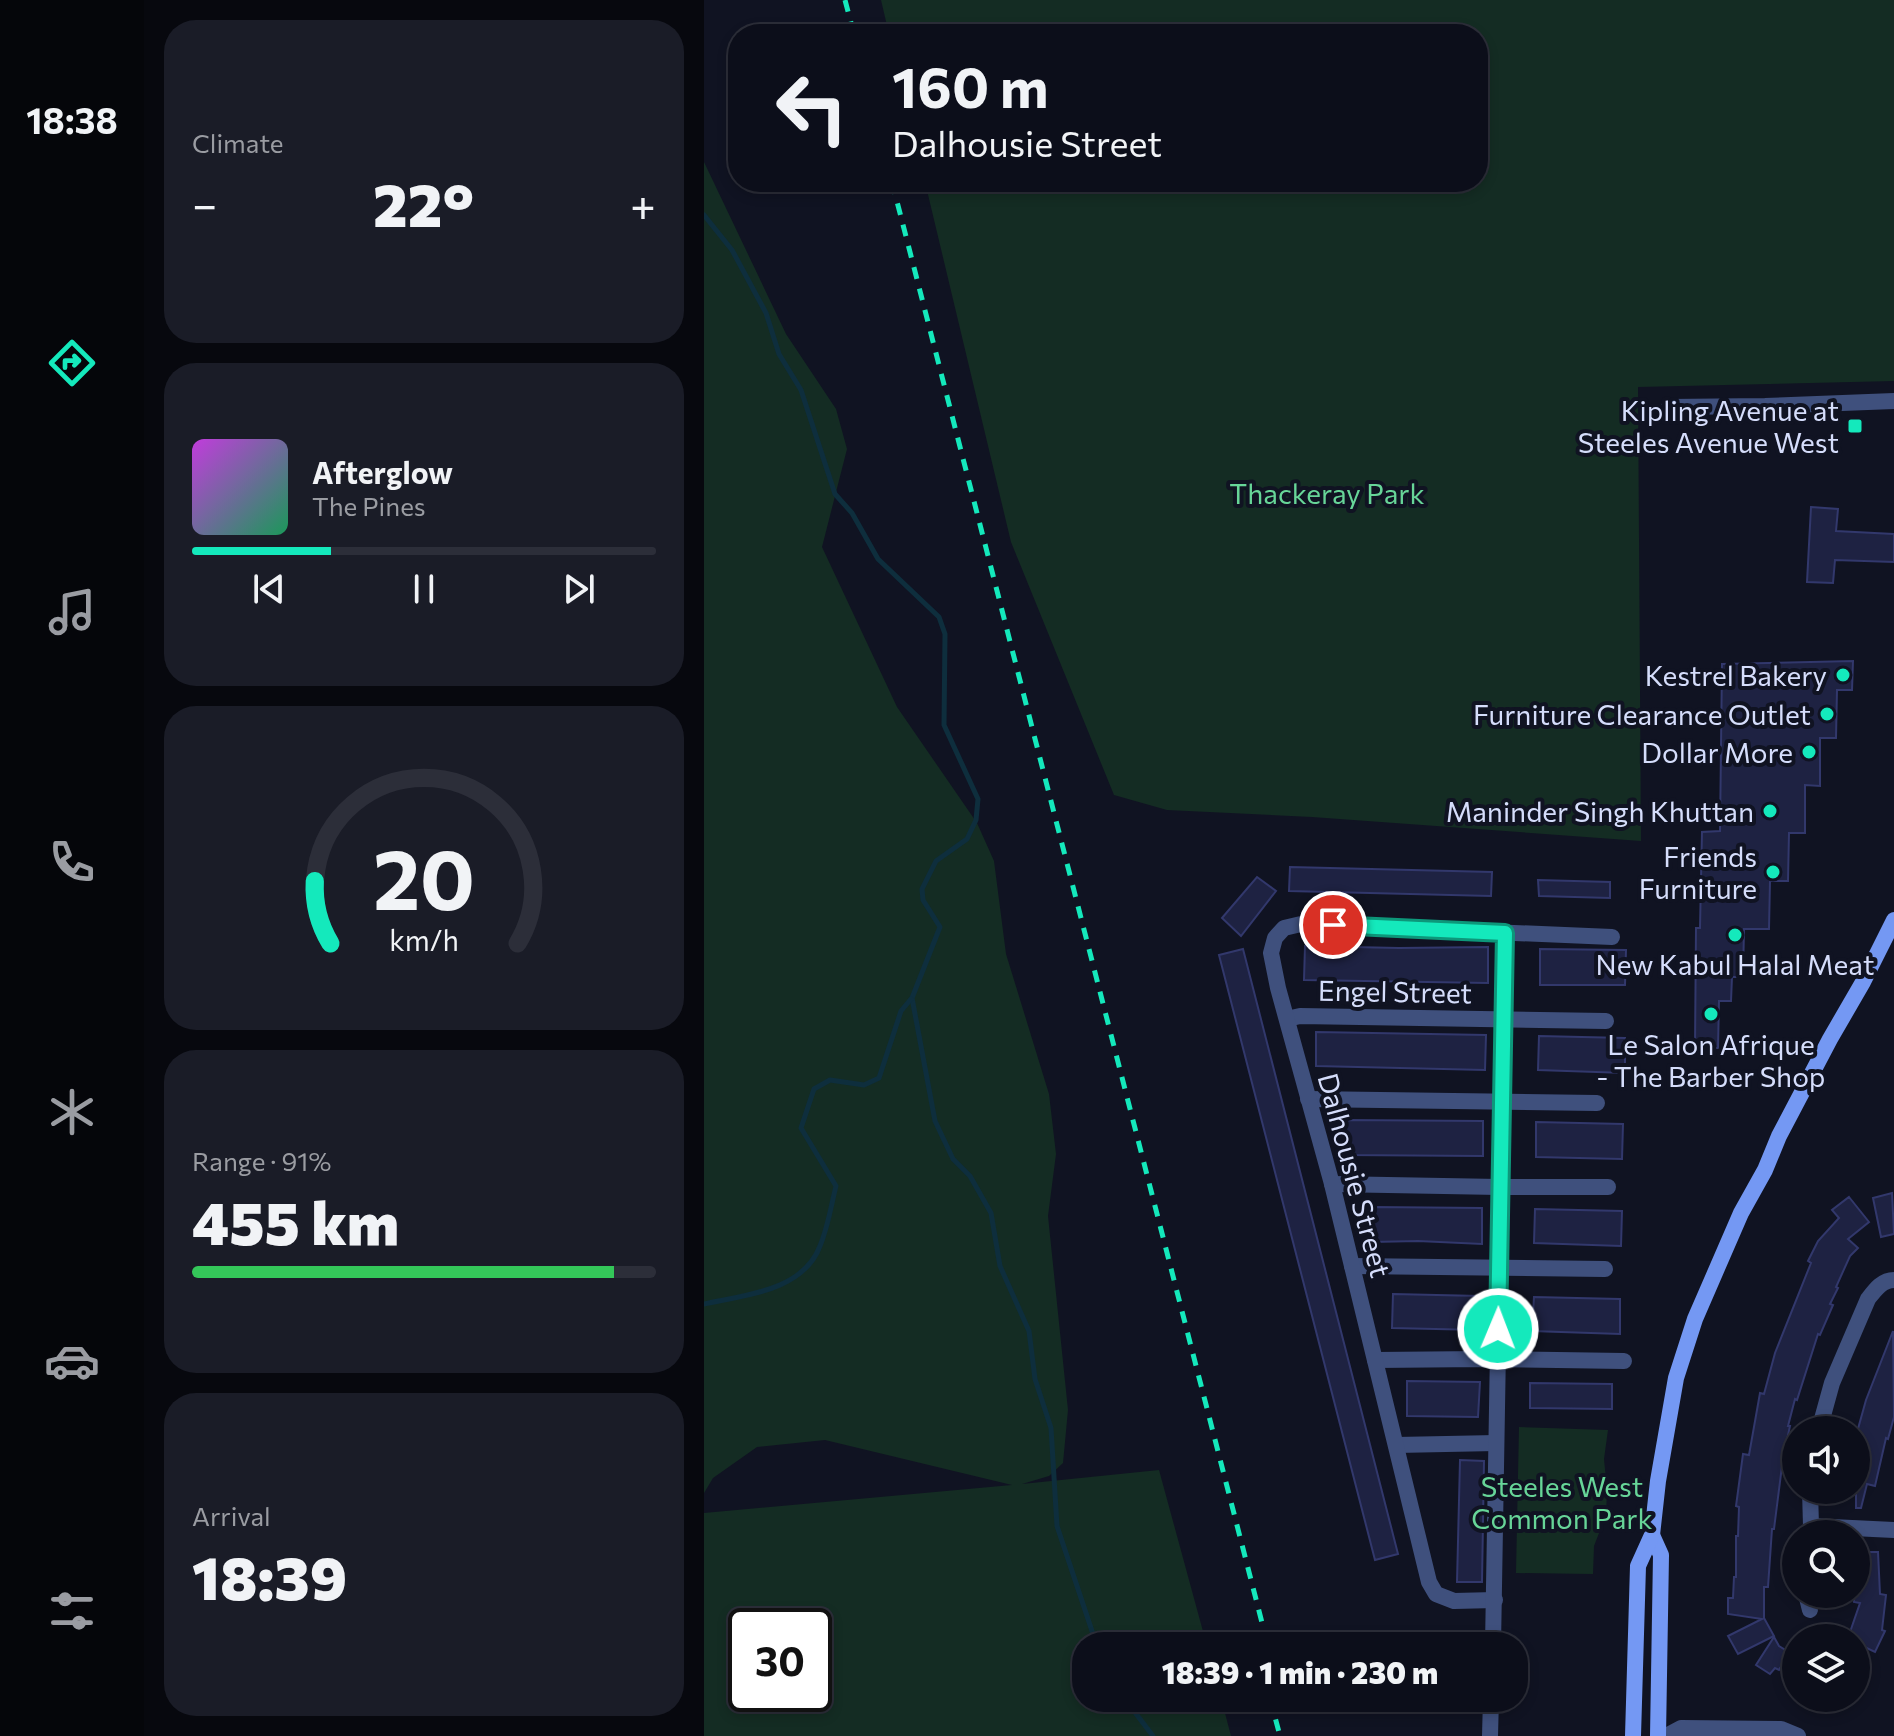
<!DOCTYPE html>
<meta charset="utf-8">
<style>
:root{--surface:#0c0e1a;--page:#1a1c27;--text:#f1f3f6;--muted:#9a9ca2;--line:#2c2e39;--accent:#14e9bc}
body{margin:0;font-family:Commissioner,sans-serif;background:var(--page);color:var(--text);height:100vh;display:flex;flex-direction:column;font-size:30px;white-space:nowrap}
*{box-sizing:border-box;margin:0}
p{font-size:26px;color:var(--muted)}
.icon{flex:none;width:44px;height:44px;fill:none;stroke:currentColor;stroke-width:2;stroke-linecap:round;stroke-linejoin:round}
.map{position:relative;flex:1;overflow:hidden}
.details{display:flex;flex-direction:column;gap:20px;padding:20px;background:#07080e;width:560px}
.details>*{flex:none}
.top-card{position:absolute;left:24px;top:24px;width:760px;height:168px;border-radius:32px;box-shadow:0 4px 12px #0003,0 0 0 2px var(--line);background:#0c0e1a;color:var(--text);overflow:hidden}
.buttons{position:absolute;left:1078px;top:1416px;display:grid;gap:16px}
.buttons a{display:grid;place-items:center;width:88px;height:88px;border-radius:50%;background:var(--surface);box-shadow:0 4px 12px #0003,0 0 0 2px var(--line);font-size:40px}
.speed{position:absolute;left:24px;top:1608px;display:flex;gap:16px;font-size:40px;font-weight:700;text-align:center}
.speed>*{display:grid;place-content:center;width:104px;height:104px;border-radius:50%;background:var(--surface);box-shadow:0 4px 12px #0003,0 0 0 2px var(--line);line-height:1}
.speed .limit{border:4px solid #111;border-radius:12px;background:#fff;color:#111}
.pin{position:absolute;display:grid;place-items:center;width:68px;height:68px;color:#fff;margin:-34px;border:4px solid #fff;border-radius:50%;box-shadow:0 2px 8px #0007}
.me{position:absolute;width:88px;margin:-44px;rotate:1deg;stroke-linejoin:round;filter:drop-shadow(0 0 6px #0008)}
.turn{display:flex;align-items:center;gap:28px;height:168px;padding:0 32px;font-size:36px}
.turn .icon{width:104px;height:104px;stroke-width:2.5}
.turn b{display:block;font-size:56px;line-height:68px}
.big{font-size:60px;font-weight:800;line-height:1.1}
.details .widget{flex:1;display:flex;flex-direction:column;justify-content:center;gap:12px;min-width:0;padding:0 28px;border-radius:32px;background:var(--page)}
.details .dial{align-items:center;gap:0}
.dial svg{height:208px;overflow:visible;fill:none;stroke:var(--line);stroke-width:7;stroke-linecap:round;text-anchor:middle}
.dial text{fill:var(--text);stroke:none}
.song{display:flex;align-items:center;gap:24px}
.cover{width:96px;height:96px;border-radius:12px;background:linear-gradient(135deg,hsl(290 70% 55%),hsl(150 70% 35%))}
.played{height:8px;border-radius:4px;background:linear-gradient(90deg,var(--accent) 30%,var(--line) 30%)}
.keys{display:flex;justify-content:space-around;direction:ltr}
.heat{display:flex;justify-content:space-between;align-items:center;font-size:44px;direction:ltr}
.charge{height:12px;border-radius:6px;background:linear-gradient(90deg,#34c759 91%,var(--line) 0)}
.trip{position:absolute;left:368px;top:1632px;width:456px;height:80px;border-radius:32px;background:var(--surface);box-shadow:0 4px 12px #0003,0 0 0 2px var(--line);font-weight:800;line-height:80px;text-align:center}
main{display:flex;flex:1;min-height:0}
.tabs{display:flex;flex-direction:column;width:144px;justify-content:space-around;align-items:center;background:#05060a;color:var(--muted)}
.tabs .icon{width:56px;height:56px}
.tabs .selected{color:var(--accent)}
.tabs b{font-size:36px;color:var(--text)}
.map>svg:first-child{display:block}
.green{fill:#142c23;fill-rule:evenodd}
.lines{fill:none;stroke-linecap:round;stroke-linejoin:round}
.stream{stroke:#0e2e3d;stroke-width:5}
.building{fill:#1e2242;stroke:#32386c;stroke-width:2}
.minor{stroke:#3f507d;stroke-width:16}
.secondary{stroke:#7498f3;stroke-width:16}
.rail{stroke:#14e9bc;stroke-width:5;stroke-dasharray:12 10;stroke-linecap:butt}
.route-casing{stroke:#0d977a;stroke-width:20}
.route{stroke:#14e9bc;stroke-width:14}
.poi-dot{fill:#14e9bc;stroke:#101322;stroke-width:3}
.labels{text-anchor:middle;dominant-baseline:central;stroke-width:8;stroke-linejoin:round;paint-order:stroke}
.poi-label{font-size:28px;fill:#d5ddfb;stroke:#101322;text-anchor:end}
.park-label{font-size:28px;fill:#67d598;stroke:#101322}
.street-label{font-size:28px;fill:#d5ddfb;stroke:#101322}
</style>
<main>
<nav class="tabs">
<b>18:38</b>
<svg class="icon selected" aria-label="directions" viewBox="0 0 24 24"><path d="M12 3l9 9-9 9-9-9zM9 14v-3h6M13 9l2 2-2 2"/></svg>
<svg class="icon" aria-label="music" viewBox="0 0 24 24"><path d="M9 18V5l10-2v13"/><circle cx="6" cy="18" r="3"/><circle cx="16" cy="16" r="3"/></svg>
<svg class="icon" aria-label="phone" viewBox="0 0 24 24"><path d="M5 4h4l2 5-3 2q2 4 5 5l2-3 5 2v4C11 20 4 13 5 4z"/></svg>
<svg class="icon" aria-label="climate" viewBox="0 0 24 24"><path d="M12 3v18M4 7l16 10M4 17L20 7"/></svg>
<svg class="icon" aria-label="car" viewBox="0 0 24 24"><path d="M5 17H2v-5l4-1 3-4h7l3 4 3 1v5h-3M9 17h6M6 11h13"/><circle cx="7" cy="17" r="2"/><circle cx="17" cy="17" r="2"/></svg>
<svg class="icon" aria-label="filters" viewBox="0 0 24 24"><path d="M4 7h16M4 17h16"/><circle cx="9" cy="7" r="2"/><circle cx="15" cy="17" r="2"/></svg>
</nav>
<section class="details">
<div class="widget"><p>Climate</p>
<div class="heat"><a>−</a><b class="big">22°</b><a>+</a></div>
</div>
<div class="widget">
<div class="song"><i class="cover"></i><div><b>Afterglow</b><p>The Pines</p></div></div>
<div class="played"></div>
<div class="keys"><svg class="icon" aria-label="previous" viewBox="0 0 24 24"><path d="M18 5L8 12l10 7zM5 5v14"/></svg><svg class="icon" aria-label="pause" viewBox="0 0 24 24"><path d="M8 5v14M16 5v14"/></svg><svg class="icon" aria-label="next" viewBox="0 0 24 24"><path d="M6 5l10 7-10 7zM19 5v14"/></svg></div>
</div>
<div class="widget dial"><svg viewBox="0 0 100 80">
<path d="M14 69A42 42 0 1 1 86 69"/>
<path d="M14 69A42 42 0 0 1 8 45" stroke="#14e9bc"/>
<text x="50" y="56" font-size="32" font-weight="700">20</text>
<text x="50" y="72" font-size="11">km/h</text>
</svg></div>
<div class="widget"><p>Range · 91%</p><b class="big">455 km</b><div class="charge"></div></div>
<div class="widget"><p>Arrival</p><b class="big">18:39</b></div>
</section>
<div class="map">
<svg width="1190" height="1736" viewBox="0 0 1190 1736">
<rect width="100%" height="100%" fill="#101322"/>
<g class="green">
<path d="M177,0H1190V381L934,387L937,841L608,817L463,810L410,795L307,542L221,182H774V34H185Z"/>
<path d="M0,162L82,334L132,409L143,449L118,547L193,707L273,823L290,861L302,954L345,1094L352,1154L344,1216L364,1410L359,1463L345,1476L318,1484L455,1470L503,1646H382V1698H517L527,1736H0V1513L308,1485L121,1440L53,1447L9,1478L0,1493ZM110,1626V1694H42V1626Z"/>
<path d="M815,1427L904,1430L900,1459L903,1490L902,1515L890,1546L889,1574L812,1573Z"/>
</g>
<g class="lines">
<g class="stream">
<path d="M0,215L28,250L62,313L75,354L97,390L131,494L148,513L174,559L235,617L241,634L240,725L274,799L272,820L263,839L232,861L218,889L219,900L236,927L208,998L231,1121L249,1159L266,1176L287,1213L296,1266L325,1331L331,1379L347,1428L353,1526L393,1646"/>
<path d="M0,1304C41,1295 99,1291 116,1246C124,1227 127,1206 132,1186L97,1128L110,1089L126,1080L160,1085L175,1078L197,1011L207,999"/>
<path d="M420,1698L449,1736"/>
</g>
</g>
<g class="building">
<path d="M1107,507L1134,509L1132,531L1190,534V562L1131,560L1129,583L1103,582Z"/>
<path d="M1149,661L1148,690H1133L1132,738H1116V786L1101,785V833H1085L1084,881H1066L1065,929H1040L1039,977H1028L1027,1001H1015L1014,1048H991L992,928H996L998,832L1016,831L1018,664Z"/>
<path d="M586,867L788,872L787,896L585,891Z"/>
<path d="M553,877L572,891L537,936L518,918Z"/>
<path d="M834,880L906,882V898L835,896Z"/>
<path d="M601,946L695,948L784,947V983L600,980Z"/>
<path d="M539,949L694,1554L671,1560L515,955Z"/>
<path d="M836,949L922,950L921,985H836Z"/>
<path d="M612,1032L782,1035L781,1070L612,1066Z"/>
<path d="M835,1036L921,1038V1073L834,1070Z"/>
<path d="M641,1120L779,1121V1156L640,1155Z"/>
<path d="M832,1122L919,1124L918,1159L832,1157Z"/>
<path d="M1188,1193L1190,1234L1177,1237L1169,1198Z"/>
<path d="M1145,1197L1165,1222L1144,1239L1154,1248L1146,1256L1132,1287L1134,1288L1126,1304L1129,1305L1116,1335L1114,1334L1093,1400L1091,1399L1084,1426H1086L1079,1458L1070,1529H1068L1064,1587H1060V1618L1070,1636L1034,1654L1024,1636L1058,1619L1024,1614V1598H1029L1030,1577H1032V1536H1034L1035,1507L1032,1506L1039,1454L1045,1455L1056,1393L1060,1394L1071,1353L1107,1263L1104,1261L1114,1241L1135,1218L1128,1210Z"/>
<path d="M669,1207L778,1208V1244L714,1241L668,1242Z"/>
<path d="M831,1209L918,1211L917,1246L830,1243Z"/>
<path d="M689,1294L776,1296L775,1330L688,1328Z"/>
<path d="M830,1297L916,1299V1334L828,1331Z"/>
<path d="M1189,1331L1190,1417L1184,1439L1182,1438L1171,1486L1163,1484L1157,1508H1152V1436L1162,1400Z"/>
<path d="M703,1381L776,1382L774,1417L703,1416Z"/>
<path d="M826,1383L908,1384V1409L826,1408Z"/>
<path d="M756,1460L780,1461L778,1582H753Z"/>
<path d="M1152,1552H1174L1176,1594L1182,1595L1178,1630L1181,1631L1171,1652L1152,1643V1638H1144L1156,1603L1150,1602Z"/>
<path d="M1070,1637L1075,1646L1088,1654L1078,1669L1076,1668L1075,1670L1071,1668L1066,1674L1052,1665Z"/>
</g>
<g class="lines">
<g class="minor">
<path d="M965,407L1061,406L1190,401"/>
<path d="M583,1019L596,1016L902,1021"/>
<path d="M604,1099L893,1103"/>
<path d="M628,1184L795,1187H904"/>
<path d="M648,1266L901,1269"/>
<path d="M671,1360L778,1359L920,1361"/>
<path d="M1115,1430L1128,1383L1164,1299C1171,1290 1178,1280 1190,1280"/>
<path d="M692,1445L792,1443"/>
<path d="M1107,1526L1190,1530"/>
<path d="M1105,1534L1107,1526L1106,1490"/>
<path d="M1102,1594L1106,1610"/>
<path d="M791,1600L750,1601L732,1594L725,1582L628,1184L574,988L567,953L571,938L580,928L597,924L908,937"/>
<path d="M789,1646L801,933"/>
<path d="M786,1736L787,1698"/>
<path d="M962,1736L977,1728L1077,1729L1094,1736"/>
</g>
<g class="secondary">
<path d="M948,1535L957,1555L954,1736"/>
<path d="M929,1736L934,1566L948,1535L954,1481L972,1378L991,1319L1037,1213L1061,1170L1075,1136L1126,1039L1159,982L1190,920"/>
</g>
<g class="rail">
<path d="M141,0L150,34"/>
<path d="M188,182L564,1646"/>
<path d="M566,1698L576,1736"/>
</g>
</g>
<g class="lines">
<defs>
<path id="route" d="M629,925L801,933L794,1329"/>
</defs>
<use href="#route" class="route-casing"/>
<use href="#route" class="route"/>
</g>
<g class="poi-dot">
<rect x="1143" y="418" width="16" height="16" rx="4"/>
<circle cx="1139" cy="675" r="8"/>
<circle cx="1123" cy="714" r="8"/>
<circle cx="1105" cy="752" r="8"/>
<circle cx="1066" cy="811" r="8"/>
<circle cx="1069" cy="872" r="8"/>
<circle cx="1031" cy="935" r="8"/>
<circle cx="1007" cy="1014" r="8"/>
</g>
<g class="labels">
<g class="poi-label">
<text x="1135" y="410">Kipling Avenue at<tspan x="1135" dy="32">Steeles Avenue West</tspan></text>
<text x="1123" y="675">Kestrel Bakery</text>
<text x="1107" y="714">Furniture Clearance Outlet</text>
<text x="1089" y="752">Dollar More</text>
<text x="1050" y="811">Maninder Singh Khuttan</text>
<text x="1053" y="856">Friends<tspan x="1053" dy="32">Furniture</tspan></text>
<text x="1031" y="964" text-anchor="middle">New Kabul Halal Meat</text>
<text x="1007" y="1044" text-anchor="middle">Le Salon Afrique<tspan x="1007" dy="32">- The Barber Shop</tspan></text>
</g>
<g class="park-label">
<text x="623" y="493">Thackeray Park</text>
<text x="858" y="1486">Steeles West<tspan x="858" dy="32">Common Park</tspan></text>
</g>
<g class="street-label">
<text transform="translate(691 991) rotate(1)">Engel Street</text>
<text transform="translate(651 1175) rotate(75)">Dalhousie Street</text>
</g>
</g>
</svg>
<div class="buttons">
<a><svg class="icon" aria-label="sound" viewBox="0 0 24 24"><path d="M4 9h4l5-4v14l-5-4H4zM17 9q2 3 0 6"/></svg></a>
<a><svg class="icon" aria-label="search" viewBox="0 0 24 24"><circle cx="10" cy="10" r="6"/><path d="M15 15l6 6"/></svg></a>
<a><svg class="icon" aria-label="layers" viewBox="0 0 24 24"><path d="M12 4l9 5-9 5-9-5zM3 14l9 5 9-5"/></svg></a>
</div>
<div class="speed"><div class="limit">30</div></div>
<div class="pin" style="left:629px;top:925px;background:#d93025"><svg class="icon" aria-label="arrive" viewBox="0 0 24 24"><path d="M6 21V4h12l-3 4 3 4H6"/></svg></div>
<svg class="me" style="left:794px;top:1329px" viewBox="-20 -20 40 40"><circle r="17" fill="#14e9bc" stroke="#fff" stroke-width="3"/><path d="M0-11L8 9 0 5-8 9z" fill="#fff"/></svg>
<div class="trip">18:39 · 1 min · 230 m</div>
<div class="top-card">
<div class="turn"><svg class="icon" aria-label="left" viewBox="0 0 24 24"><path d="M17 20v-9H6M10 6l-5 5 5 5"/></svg><div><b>160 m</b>Dalhousie Street</div></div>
</div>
</div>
</main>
